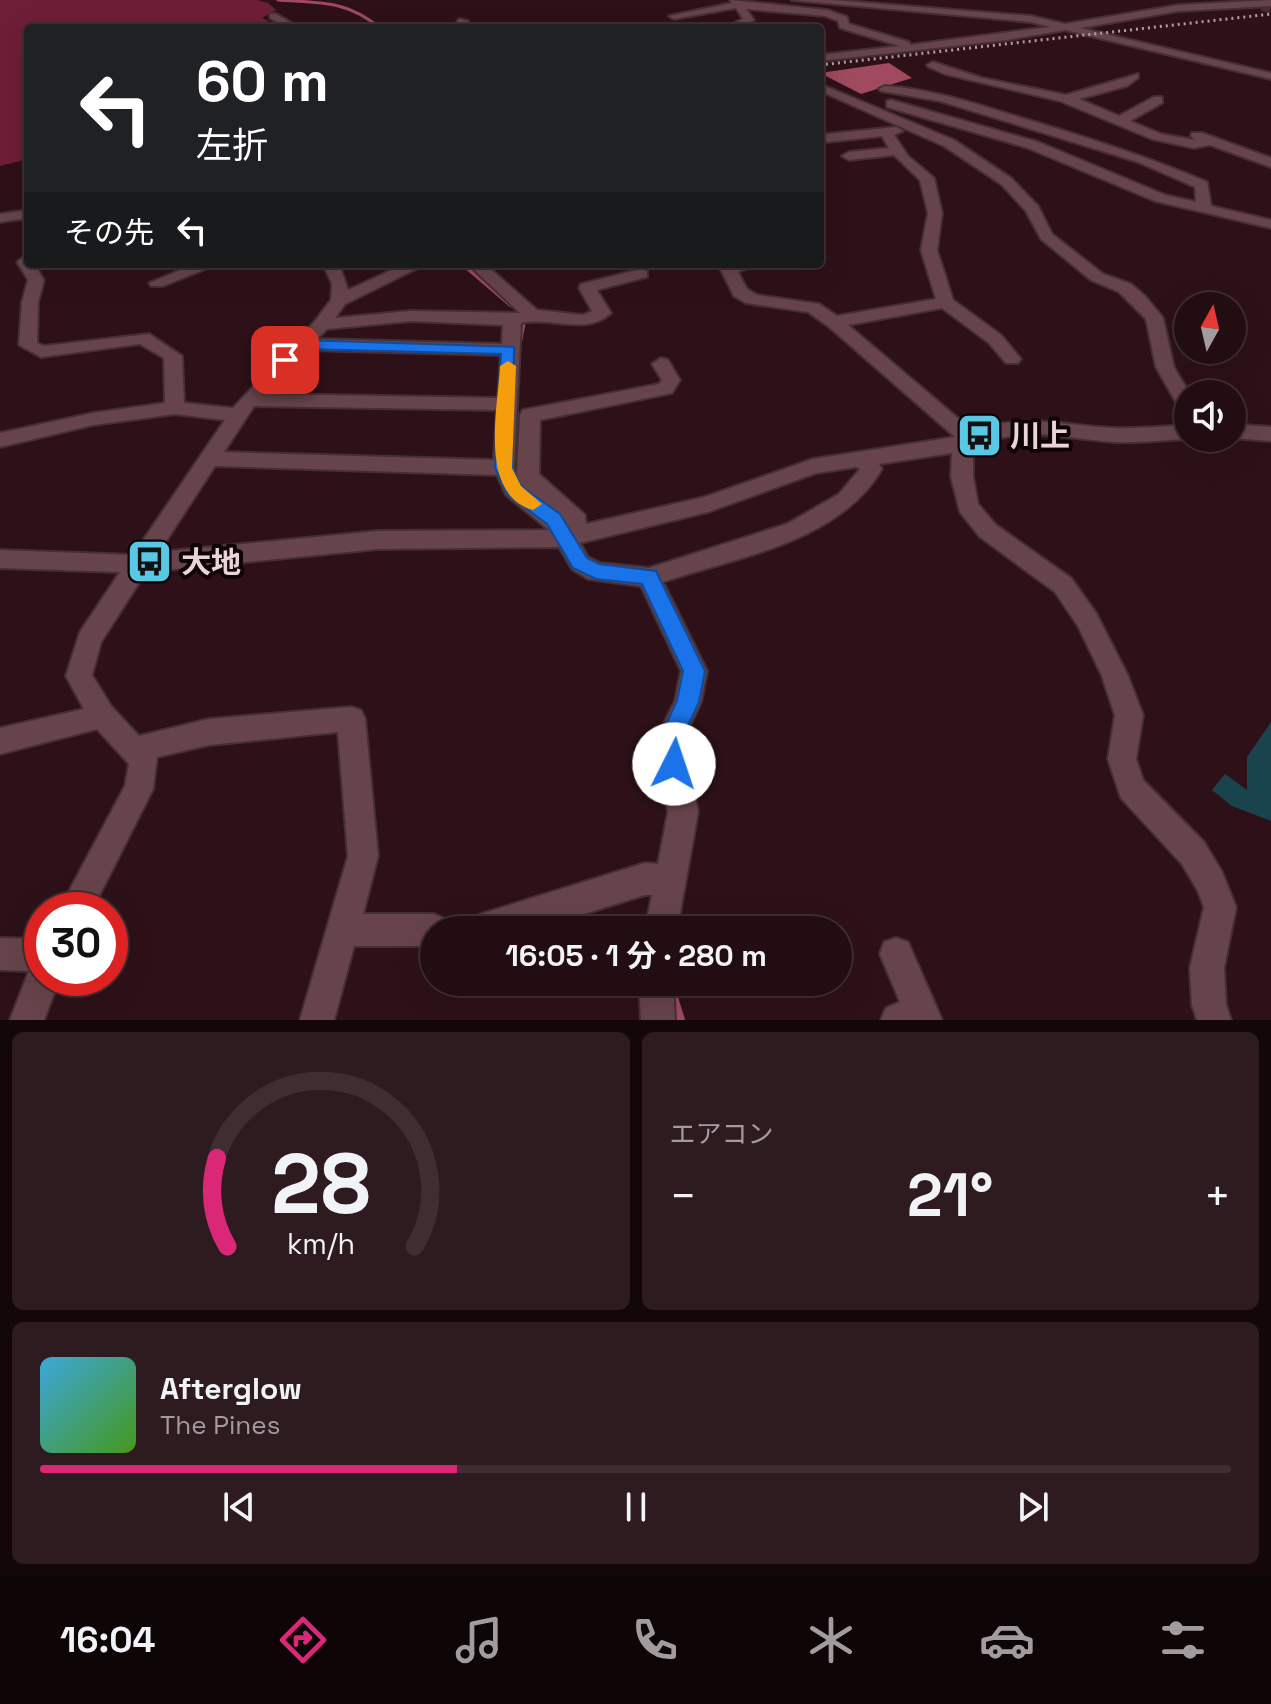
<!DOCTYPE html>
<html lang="ja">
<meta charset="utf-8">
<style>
:root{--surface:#220d12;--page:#2e1b20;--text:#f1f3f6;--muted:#a29c9f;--line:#3f2d32;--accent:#db2777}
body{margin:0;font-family:"Space Grotesk","Noto Sans JP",sans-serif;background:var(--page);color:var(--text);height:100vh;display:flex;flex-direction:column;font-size:30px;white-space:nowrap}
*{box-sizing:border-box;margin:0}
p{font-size:26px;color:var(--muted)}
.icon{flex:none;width:44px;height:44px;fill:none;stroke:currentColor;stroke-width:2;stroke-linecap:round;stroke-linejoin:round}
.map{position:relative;height:1020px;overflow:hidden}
.side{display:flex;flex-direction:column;gap:12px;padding:12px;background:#13070a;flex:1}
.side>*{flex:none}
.banner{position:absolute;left:24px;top:24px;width:800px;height:244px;border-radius:8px;box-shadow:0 8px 32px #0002,0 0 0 2px var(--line);background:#202124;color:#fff;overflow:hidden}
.needle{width:52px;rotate:8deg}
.fabs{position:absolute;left:1174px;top:292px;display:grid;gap:16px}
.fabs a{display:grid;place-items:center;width:72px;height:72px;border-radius:50%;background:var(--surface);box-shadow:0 8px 32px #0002,0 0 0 2px var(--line);font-size:40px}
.speed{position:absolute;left:24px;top:892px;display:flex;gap:16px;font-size:40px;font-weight:700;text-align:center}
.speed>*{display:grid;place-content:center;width:104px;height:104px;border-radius:50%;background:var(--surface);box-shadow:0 8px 32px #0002,0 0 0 2px var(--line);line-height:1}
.speed .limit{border:12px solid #d22;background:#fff;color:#111}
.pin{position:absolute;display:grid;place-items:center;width:68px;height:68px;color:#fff;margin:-34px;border-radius:16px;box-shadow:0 4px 12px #0006}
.me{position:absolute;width:88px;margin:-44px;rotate:4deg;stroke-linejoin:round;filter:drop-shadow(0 0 6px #0008)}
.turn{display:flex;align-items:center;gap:28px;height:168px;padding:0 40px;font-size:36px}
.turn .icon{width:104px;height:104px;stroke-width:2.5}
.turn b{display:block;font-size:56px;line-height:68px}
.then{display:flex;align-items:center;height:76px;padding:0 40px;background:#0003;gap:16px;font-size:30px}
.big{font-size:60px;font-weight:700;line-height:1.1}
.side .card{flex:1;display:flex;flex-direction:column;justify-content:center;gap:12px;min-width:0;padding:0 28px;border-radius:12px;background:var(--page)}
.side .dial{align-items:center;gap:0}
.dial svg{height:208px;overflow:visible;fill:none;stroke:var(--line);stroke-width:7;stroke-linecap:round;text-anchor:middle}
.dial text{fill:var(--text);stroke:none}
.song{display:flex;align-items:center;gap:24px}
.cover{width:96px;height:96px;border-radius:12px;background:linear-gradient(135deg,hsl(200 70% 55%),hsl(100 70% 35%))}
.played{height:8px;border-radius:4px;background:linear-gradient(90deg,var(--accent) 35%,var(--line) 35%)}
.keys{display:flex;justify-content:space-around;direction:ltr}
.heat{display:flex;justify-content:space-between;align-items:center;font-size:44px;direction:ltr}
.side .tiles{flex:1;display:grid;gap:12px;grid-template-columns:1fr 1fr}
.card:last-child{grid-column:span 2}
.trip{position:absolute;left:420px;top:916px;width:432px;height:80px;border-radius:40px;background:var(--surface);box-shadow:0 8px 32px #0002,0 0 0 2px var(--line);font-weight:700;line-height:80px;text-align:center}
.menu{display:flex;height:128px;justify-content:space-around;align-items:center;background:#0e0507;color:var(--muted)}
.menu .icon{width:56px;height:56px}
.menu .current{color:var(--accent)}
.menu b{font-size:36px;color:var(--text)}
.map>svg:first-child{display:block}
.forest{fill:#6e1e36}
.water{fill:#9f4a5f}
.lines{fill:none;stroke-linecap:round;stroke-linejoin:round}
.stream-far2{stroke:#9f4a5f;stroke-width:3}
.stream-far1{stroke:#9f4a5f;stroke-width:6}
.stream{stroke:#9f4a5f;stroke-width:10}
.building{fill:#19434d}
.street-tunnel{stroke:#4a2e35;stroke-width:11;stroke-dasharray:11 5;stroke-linecap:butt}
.street-casing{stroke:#442f33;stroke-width:4}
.street{fill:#67444b;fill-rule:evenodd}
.rail{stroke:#b49ca1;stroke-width:3;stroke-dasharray:2 4;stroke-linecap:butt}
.route{fill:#1a73e8;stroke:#114b97;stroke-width:2}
.slow{fill:#f59e0b}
.labels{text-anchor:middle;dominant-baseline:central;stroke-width:8;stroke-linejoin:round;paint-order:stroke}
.poi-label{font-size:30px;font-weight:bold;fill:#ead4d8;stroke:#0e0305;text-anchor:start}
</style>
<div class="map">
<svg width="1271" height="1020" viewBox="0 0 1271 1020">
<rect width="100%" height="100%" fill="#2e1118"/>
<path class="forest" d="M0,0H257L268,3L276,10L262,18L269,21L246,28H28V159L0,166Z"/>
<path class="water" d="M889,63L912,78L861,94L820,73Z"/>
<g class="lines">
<path class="stream-far2" d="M278,0C320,3 347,0 380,28"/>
<g class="stream-far1">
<path d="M464,264L511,304"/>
<path d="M519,342L524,315"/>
</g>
<path class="stream" d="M668,982L680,1020"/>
</g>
<path class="building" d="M1271,722V821L1232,806L1212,790L1225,774L1247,790V757Z"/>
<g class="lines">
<path class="street-tunnel" d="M1262,5L1271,8"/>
<defs>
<g id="street">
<path d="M730,0L827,10L847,17L849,24L909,42L910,45L1050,27L1031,22L792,0H832L1031,16L1065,24L1179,5L1271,0V6L1179,11L1080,28L1271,73V79L1065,30L1006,40L820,61V55L900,46L840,28L838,21L825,16L746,9L754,20L738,28H724L743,19L736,8L674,19L669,16L732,3Z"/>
<path d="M270,14H276L300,28H287L270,18Z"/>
<path d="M459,19L468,21L463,28H453Z"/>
<path d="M933,62L982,78L1066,95L1138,74V78L1127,86L1079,99L1119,116L1154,97H1162V103L1130,121L1161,134L1195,140L1191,136L1192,133H1202L1271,158V167L1210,145L1194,148L1152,139L1060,101L945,74L929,67L927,65Z"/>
<path d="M820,84L954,140L1011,178L1038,206L1052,234L1103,274L1131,284L1146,297L1163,318L1174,367L1190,394L1188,413L1181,411L1156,367L1146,319L1119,292L1091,280L1041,239L1026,211L1001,184L944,146L820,91Z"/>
<path d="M885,86C932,89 976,104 1022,118C1085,137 1146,156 1207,182L1211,206L1271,220V228L1155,201L1028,148L887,107V101L891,100L1038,142L1165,195L1196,202L1195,187L1138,162L940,101L881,91L879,89Z"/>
<path d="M897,127L903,131L894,135L908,156L934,178L942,213L937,250L953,300L1001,335L1021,359L1018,363H1006L989,343L942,308L848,325L973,431C1024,413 1061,425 1113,428C1138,429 1163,426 1188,425V438H1191L1188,439C1164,440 1138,443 1114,442C1056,438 1031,425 973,446V477L978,504L996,525L1071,578L1096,613L1128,676L1143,715L1136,759L1143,780L1204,842L1222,872L1236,907L1224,968L1226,1005L1231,1020H1197L1192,1005L1190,968L1204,907L1198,891L1182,864L1121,798L1108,759L1115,715L1102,676L1078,626L1055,592L980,537L960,512L951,477L952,453L879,464L882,469C839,542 738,557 663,582L707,671L701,702L683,741L698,812L677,930H645L652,895H645L532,930H465L470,919L481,914L645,863L658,864L668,812L655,741L675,701L681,671L641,586L588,579L572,569L559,547L378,549L146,572L101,642L92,675L111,706L139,736L209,719L351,707L361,710L365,719L378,856L363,914H434L445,919L450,930H434V946H354L334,1020H300L348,856L338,732L209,745L157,757L153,789L92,910H59L125,786L129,764L97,729L0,754V728L84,709L66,676L80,632L120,572L0,568V550L133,555L225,420L175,414L93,425L0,447V433L93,413L165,403L164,358L140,344L41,357L19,345L22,302L28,280L17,262L28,254V264H34L44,280L38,302L37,343L44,346L149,334L182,356L184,403L233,408L316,320L331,300L332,284L323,264H339L348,290L405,264H426L345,304L335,318L411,311L520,313L468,264H485L537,310L583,315L592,311L579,288L581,284L641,269L647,271V277L597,290L611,313C587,336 550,316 521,323L514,468L517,474L520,415L523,410L659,384L662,380L652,364L661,358L668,360L680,380L672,393L540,420L539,474L585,515L586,524L705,497L813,459L955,437L828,326L808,312L746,303L734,296L718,264H758L738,272L747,289L757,295L819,304L837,316L936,299L921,250L928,213L920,180L894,155L849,160L842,156L849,152L889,148L882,136L827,142L821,138L827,134ZM411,321L503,325L502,344L317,339L327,329ZM307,350L501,355L498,398L265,394ZM254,406L497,410L494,460L224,452ZM215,466L497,475L506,495L549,530L378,531L159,552ZM857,467L860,469L839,494L787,524L649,568L600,563L588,557L580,543L708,512L816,473Z"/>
<path d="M28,210V218L0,222V214Z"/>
<path d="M195,264H218L163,286H151L149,283Z"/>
<path d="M1232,424L1271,427V441L1232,438Z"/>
<path d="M0,938L42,939V978H60L44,1020H10L29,971L0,970Z"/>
<path d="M896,938L908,942L942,1020H881L886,1008L900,1002L880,954L884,942Z"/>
<path d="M639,982H673L675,1020H641Z"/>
</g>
</defs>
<use href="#street" class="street-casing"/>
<use href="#street" class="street"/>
<path class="rail" d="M820,65L1271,14"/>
</g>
<path class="route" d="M301,340L514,347L512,468L521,486L560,514L587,558L599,564L656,571L705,671L699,702L681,741L685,764L682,772L674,775L665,772L658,741L677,701L683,671L642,584L596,579L573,568L547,524L508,495L495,468L501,354L305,349L291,364H280V357Z"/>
<path class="slow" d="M508,361L516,366L512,468L521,486L542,504L533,510C478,494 498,409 500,366Z"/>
<defs>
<symbol id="bus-square" viewBox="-11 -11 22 22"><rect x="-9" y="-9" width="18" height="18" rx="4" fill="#58c8e4" stroke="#0e0305"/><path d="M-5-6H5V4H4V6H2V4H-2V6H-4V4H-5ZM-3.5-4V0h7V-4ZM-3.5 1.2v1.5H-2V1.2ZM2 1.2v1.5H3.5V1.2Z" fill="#111"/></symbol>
</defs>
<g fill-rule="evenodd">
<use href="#bus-square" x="954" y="410" width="51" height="51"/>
<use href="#bus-square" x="124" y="536" width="51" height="51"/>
</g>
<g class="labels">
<g class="poi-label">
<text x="1010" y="435">川上</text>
<text x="181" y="562">大地</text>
</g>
</g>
</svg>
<div class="fabs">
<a><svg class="needle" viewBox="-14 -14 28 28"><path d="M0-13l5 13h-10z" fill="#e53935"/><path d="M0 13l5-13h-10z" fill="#a29c9f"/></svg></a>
<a><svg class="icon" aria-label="sound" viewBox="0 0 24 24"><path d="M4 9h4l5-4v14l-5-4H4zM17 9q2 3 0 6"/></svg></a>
</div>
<div class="speed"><div class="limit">30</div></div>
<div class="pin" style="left:285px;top:360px;background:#d93025"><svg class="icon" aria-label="arrive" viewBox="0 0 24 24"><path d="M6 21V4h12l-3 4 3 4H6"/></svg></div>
<svg class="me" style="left:674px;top:764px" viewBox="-20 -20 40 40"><circle r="19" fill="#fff"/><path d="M0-13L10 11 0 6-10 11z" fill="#1a73e8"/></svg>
<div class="trip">16:05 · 1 分 · 280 m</div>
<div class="banner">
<div class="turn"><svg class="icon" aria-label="left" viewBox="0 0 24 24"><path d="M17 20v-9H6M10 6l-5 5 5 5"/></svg><div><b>60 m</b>左折</div></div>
<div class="then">その先<svg class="icon" aria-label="left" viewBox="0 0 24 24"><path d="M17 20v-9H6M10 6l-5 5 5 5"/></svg></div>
</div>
</div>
<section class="side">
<div class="tiles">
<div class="card dial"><svg viewBox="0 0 100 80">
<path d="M14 69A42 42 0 1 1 86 69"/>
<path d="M14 69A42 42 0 0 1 10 35" stroke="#db2777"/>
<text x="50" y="56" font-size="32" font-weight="700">28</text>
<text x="50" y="72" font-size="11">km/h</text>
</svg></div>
<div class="card"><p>エアコン</p>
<div class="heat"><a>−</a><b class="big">21°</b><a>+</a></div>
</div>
<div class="card">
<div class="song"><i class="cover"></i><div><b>Afterglow</b><p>The Pines</p></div></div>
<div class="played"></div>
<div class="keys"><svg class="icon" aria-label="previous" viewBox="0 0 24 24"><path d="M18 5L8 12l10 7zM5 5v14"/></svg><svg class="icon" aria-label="pause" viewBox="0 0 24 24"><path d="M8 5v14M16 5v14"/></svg><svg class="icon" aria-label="next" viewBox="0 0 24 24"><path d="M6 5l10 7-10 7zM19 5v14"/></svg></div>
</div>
</div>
</section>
<nav class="menu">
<b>16:04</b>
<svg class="icon current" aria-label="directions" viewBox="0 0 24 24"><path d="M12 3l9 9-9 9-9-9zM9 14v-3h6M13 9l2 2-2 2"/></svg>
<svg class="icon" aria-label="music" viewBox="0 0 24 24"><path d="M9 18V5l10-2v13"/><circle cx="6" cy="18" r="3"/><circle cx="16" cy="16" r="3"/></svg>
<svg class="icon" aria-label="phone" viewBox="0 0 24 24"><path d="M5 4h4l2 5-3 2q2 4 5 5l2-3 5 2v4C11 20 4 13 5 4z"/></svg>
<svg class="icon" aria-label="climate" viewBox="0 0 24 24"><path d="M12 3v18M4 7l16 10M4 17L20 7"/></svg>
<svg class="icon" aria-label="car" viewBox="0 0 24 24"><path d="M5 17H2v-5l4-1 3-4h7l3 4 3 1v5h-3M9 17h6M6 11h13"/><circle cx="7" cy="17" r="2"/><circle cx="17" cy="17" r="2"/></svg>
<svg class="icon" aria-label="filters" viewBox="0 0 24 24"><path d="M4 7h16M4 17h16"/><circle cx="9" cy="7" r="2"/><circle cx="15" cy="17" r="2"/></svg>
</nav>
